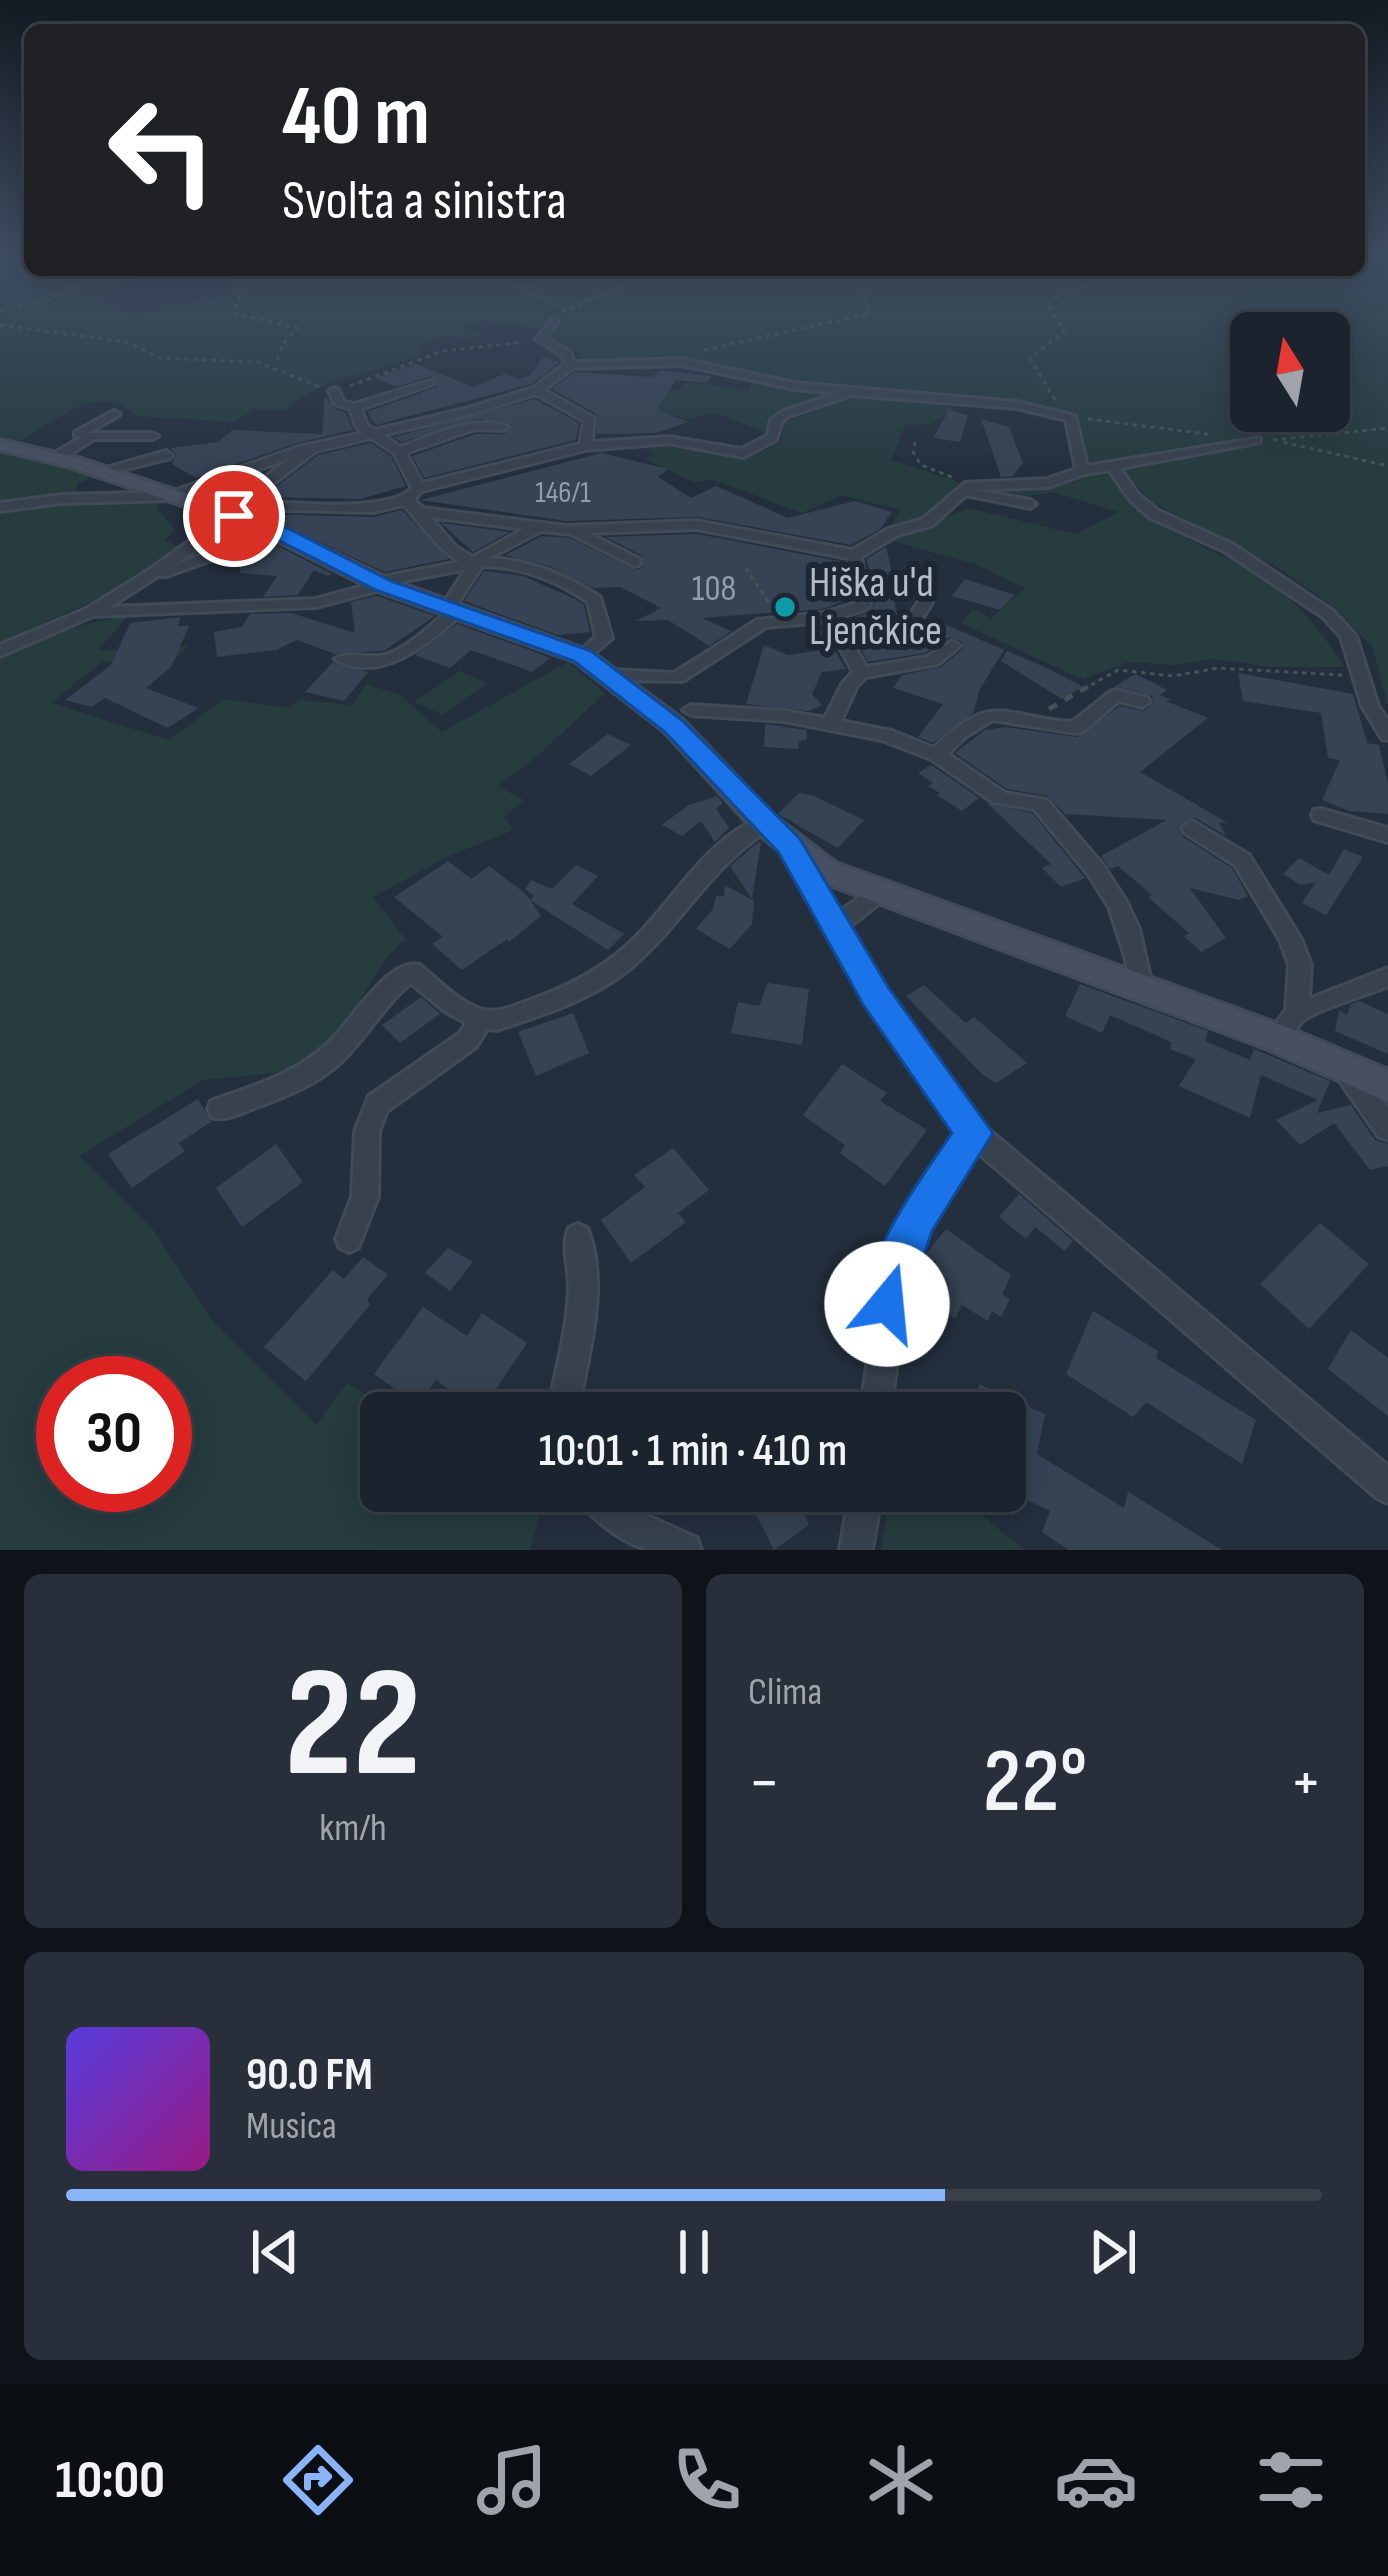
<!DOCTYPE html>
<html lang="it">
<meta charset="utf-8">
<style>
:root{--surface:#1b232e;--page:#282f3a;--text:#f1f3f6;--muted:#a0a4aa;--line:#39404a;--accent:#8ab4f8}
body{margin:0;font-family:"Sofia Sans Condensed",sans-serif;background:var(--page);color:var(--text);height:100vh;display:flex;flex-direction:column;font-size:45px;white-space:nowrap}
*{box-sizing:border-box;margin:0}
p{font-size:39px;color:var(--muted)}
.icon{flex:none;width:66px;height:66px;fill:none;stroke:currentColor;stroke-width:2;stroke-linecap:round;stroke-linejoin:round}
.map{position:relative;height:1550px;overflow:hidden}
.side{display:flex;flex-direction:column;gap:24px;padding:24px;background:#0f1319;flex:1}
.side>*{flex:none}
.top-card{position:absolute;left:24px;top:24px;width:1341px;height:252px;border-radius:18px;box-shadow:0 6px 30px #0003,0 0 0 3px var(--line);background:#202124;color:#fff;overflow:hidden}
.needle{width:78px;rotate:349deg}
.tools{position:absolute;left:1230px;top:312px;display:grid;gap:24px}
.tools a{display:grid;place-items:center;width:120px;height:120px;border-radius:18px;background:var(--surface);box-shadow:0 6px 30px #0003,0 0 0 3px var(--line);font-size:60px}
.speed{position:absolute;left:36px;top:1356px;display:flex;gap:24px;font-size:60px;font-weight:700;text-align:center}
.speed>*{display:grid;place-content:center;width:156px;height:156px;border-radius:50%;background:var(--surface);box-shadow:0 6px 30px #0003,0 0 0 3px var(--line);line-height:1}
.speed .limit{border:18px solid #d22;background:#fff;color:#111}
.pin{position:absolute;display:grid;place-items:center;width:102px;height:102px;color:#fff;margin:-51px;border:6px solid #fff;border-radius:50%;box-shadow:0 3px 12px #0007}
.me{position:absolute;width:132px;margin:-66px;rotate:17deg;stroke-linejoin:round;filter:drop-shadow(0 0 9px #0008)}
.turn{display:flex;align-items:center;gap:42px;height:252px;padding:0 60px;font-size:54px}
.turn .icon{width:156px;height:156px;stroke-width:2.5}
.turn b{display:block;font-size:84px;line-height:102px}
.big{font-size:90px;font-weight:600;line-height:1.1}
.side .card{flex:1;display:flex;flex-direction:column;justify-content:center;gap:18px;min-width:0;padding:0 42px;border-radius:18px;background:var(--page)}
.side .dial{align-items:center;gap:0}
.dial b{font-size:156px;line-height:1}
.song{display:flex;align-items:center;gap:36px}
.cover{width:144px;height:144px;border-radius:18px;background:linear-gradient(135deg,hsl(250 70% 55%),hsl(310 70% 35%))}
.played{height:12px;border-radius:6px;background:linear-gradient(90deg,var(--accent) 70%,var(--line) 70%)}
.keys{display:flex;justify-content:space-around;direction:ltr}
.heat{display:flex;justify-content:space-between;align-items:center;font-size:66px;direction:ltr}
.side .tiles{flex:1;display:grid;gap:24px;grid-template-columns:1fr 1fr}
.card:last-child{grid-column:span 2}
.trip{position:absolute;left:360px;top:1392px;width:666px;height:120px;border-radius:18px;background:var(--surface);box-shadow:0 6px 30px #0003,0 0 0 3px var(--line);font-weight:600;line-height:120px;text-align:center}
.dock{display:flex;height:192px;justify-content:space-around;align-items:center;background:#0b0e12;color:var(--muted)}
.dock .icon{width:84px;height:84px}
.dock .on{color:var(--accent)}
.dock b{font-size:54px;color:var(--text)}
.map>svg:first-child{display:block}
.green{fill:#263c3f;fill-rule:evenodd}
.building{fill:#364354}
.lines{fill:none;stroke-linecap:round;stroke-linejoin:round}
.minor-casing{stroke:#414a57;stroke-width:6}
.secondary-casing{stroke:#414a57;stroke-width:6}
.path-far1{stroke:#3f5557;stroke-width:3;stroke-dasharray:4.5 4.5;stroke-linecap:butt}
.path{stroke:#3f5557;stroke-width:4.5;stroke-dasharray:9 9;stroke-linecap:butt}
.minor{fill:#38414e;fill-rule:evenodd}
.secondary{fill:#465061;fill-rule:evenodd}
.route{fill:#1a73e8;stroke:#114b97;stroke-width:3}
.culture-dot{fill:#0f9aa8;stroke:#1d2633;stroke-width:4.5}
.labels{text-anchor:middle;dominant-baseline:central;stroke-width:12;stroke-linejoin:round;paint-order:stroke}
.far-number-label{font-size:30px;fill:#929caa}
.number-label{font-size:36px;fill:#929caa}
.poi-label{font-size:42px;fill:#b4bcc9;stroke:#1d2633;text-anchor:start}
</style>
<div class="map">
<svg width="1388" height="1550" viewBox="0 0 1388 1550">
<rect width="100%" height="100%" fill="#242f3e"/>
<g class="green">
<path d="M0,254H30V270H157L118,287L99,303L134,314L232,294L234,279L201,270H1359V254H1388V707L1372,646L1331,605L1277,567L1152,502L1126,473L1088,463L1076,420L1023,401L799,384L710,363L657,356L590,361L537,328L478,320L463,328L488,334L465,339L446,335L416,347L422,354C376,374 323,375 285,411L254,409L234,422L136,416C101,377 48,426 18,443L0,439ZM1251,333H1329V411H1251Z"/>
<path d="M756,377L799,390L839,393L781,412L764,432L716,413L687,419L625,401L652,389L682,390L685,382L748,390Z"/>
<path d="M856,395L945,402L952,410L932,424L905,425L891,460L960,482L916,524H892L900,510L842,495L802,513L712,479L695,483L643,458L655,454L642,445C699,444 726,470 781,443L785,422Z"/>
<path d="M0,450L96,476L76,484V494L0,504Z"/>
<path d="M1090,474H1108C1123,486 1128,503 1145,514C1236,571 1282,566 1344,667H1271L1215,659L1173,665L1129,662L1082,679L961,623L973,609L991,618L1025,588L975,564L889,540L969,508L1075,534L1118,512L1053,492L1030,496L982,491L1072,483Z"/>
<path d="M161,502L157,509L175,529L165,540L178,547L117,590L0,643V512L49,504Z"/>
<path d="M128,616L97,651L188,646L174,660L102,662L51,703L169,740L224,699L290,708L300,700L352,705L366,684L400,695L442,732L568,662L605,693L532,761L497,786L524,800L504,817L514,830L451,855L373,897L405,939L385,960L335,1040L284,1072L203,1080L79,1156L154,1231L211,1319L316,1425L347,1383L397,1413H381V1491H546L530,1550H0V659C42,638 81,622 128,616ZM63,1383H165V1485H63Z"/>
<path d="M460,671L487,683L443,715L414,702Z"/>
<path d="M891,1491H952L1025,1550H881Z"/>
</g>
<g class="building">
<path d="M543,357L560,362L531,384L376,425L367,412L437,387L432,376L396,387L375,378L416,364L473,387L504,374L519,379L531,375Z"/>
<path d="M660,370L711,376L707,383L676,380L657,410L688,422L656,433L597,434L596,414L552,389L575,372L652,377Z"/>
<path d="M325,395L334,408L346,413L353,430L297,443L196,478L172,464L176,454L170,448L218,442L233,430L322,434Z"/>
<path d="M535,399L579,423L576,440L424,478L412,456L476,434H504L512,425L481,419L401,442L394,437Z"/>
<path d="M949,410L968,415L960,442L933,438Z"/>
<path d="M981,419L1009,427L1023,463L1013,476L1001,477Z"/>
<path d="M370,443L391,456L406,486L360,499L263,497L318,455Z"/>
<path d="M602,453L668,469L658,477L691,498L716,486L788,518L855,501L892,512L880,529L851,545L698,517L566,521L420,500Z"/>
<path d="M402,510L449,559L385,572L259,514L373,517Z"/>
<path d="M441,523L510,532L473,552Z"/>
<path d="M697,534L844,562L855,597L822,609L702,618L731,631L709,646L668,620L636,621L661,608L620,587L594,588L549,566L505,555L542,536L570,538L635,570L642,568L641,555L605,537Z"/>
<path d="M272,543L332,574L327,576L314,570L298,595L263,597L277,576L240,573V565L259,562L236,556Z"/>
<path d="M886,547L893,577L886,575L878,594L895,602L896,613L905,614L852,618L868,613L878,599L866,559Z"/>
<path d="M484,571L523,576L573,598L584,605L590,632L558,635L464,601Z"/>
<path d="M965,579L1015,595L1000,610L952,596Z"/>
<path d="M377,596L435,616L384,651L335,654L297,640L276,650L217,657L214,632L242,627L250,614L291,613L355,633L351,602Z"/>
<path d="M180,617L178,626H189L171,667L146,688L198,708L168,728L105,698L92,707L65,700L111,665L130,623Z"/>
<path d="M928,617L1004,650L980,689L973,713L933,743L918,737L943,704L893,688L902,675L941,667L963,649L962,642L950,637L925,653L868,662L855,637L902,636L917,631Z"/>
<path d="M457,624L527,649L550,658L532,672L471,650L450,668L415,655Z"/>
<path d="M820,627L846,669L822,672L812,694L822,705L809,711L746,704L764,645L788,655L823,650L809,628Z"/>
<path d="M1007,651L1049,669L1083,687L1062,699L1001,661Z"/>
<path d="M333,662L368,672L344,701L305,692Z"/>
<path d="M1238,673L1353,694L1367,743L1379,745L1388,784V814L1349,811L1322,800L1340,760L1328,758L1321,713L1243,701Z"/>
<path d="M1136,674L1167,690L1160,695L1171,700L1166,701L1208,718L1140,772L1228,823L1219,822L1226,836L1194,817L1178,827L1183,837L1232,868L1248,896L1239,900L1190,888L1226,938L1201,952L1184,936L1189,933L1148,897L1152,895L1118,866L1110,869L1101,856L1167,820L1065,814L1048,796L1007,789L955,753L985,730L1005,727L1077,737L1120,706L1144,711L1154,703L1152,696L1115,686Z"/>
<path d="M765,724L807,730L806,740L799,741L798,749L764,747Z"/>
<path d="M608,734L631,745L591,776L569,764Z"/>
<path d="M931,765L979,798L962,811L937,795L940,793L928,786L933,783L918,773Z"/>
<path d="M799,793L814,796L864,820L838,848L778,814Z"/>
<path d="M717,796L723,803L716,809L729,828L715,842L701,821L682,836L662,825L689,805Z"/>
<path d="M987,803L1032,813L1085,878L1061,887L1042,868L1051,864Z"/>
<path d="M759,842H761L752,899L730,866Z"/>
<path d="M1344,849L1363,857L1326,915L1302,903L1316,882L1301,885L1283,874L1299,858L1329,875Z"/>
<path d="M448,861L471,879L489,866L526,894L541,916L509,942L507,939L462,970L432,944L443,937L394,897Z"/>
<path d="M576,865L598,876L572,904L624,934L608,950L530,900L534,896L525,889L531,880L552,889Z"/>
<path d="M725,885L754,901L752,924L730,949L696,929L713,909L716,896H724Z"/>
<path d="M768,983L809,989L802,1045L731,1033L738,1002L759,1006Z"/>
<path d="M1080,984L1208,1031L1205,1041L1250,1060L1254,1049L1330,1081L1317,1113L1351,1105L1375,1140L1388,1144V1166L1370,1170L1334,1123L1300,1145L1276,1120L1318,1100L1261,1075L1250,1118L1179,1086L1196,1059L1170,1049L1171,1042L1110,1015L1102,1033L1065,1016Z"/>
<path d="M924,985L966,1023L974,1017L1027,1063L996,1083L983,1075L906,996Z"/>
<path d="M421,997L440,1014L400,1043L382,1025Z"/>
<path d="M1359,1001L1388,1014V1054L1335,1031L1339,1010L1347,1015L1351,1004Z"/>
<path d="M573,1013L589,1053L536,1076L518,1032Z"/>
<path d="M842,1064L887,1093L880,1101L927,1130L885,1186L840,1153L845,1145L803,1115Z"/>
<path d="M198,1099L211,1122L179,1143L185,1151L132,1188L108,1154Z"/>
<path d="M276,1144L303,1182L242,1227L216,1188Z"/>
<path d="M673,1148L709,1190L678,1213L686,1222L631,1263L601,1220L645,1187L634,1175Z"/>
<path d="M1019,1194L1073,1241L1065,1251L1035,1227L1026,1239L999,1217Z"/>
<path d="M1320,1223L1369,1264L1309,1329L1260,1284Z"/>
<path d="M946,1229L1011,1275L1002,1294L1010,1299L1001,1317L992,1311L988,1321L962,1305L955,1319L937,1308L945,1293L925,1278L936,1262L925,1255Z"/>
<path d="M448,1248L473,1262L450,1291L425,1273Z"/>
<path d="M363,1257L388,1275L367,1299L370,1305L306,1381L264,1347L333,1270L344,1279Z"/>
<path d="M423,1307L467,1336L482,1313L527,1343L480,1413L436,1380L418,1406L374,1374Z"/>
<path d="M1093,1311L1158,1351L1156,1358L1256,1420L1242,1464L1146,1402L1133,1417L1066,1374Z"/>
<path d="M1351,1330L1388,1358V1416L1328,1369Z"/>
<path d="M979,1384L1045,1414L1037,1454L1124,1508L1128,1492L1222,1550H1069L1042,1532L1050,1511L1005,1489V1413H972Z"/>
<path d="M720,1491H795L809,1525L774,1550L748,1499L733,1515Z"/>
</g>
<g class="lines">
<defs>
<g id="minor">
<path d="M554,317L559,320L546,338L570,352L574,362L682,359L795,383L1017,402L1075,416L1087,466L1260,438V442L1256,443L1120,468L1139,495L1159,511L1234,545L1333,611L1356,636L1378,706L1388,721V740L1382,739L1362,706L1341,637L1323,617L1224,551L1149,517L1131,501L1109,470L1085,474L1048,487L974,490L1030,500L1036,504L1030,508L966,495L933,525L898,535L861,557L866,585L874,597L867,609L835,619L841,623L900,622L906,621L920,600H930L932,603L916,627L901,632H847L866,667L927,657L952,641L960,646L938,664L866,677L857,686L841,721L892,731L934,748C993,690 1002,717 1072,722L1110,692L1116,690L1148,698L1150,702L1142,707L1119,701L1082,732L1076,733L993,720L965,737L948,754L1005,793L1047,800L1102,864L1126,901L1139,929L1153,990L1150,996L1142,999L1134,996L1131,990L1125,956L1109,907L1088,874L1034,809L993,802L931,759L882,740L784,721L691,715L683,710L691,705L784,711L825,718L842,684L853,672L831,630L821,622L766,627L683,681L612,680L604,675L612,670L674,673L757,620L823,613L856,603L860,597L852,585L848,558L697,529L588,533L639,559V565L634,566L571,534L541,531L489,558C529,560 567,575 600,597L612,638L588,659L582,661L574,656L596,637L588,602C556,580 520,566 482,566L454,609L460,610V616C427,644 380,685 335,659C349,651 368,659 385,655C408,648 426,629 444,614L439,610L466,569L389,584L388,588L316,607L93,616L0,656V645L86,609L146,572L229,513L244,493L291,458L172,500L62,503L0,511V503L62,495L171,492L298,447L363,433L356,427L350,409L335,404L329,391L334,388L338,389L344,402L354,404L433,380V384L361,409L367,425L375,430L461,410L533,388L565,364L562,356L536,339ZM682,365L795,389L837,393L781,412L771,420L767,436L741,449L669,437L592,442L594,418L544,390L573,368ZM536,394L584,421L580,444L422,483L406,453L475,429L502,430L508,427C474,414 433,436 400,447L383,435L468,415ZM852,395L1017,408L1066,420L1076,469L1047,479L965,483L923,519L888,529L852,550L697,521L566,526L423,508L414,500L422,491L585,450L669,443L743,457L776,440L782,421L789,416ZM371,438L394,453L412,488C389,514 287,502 251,501L316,451ZM404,505L440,547L459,562L372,579L371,584L316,599L110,607L158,576H167L287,533L280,529L275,530L176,564L239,519L245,509L373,512ZM430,517L524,529L473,557L456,547Z"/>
<path d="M114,411L120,414L118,416L88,433H152L158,436L152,439H94L61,460H53V454L83,436H75V432Z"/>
<path d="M166,451L172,455L170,458L102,475L96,471Z"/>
<path d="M1321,809L1388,828V842L1314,820L1312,815L1314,810Z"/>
<path d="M764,816L771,818L773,823L771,828C711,865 684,922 632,967C594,999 544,1014 497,1030L487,1029L476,1047L387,1111L379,1131L378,1197L358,1248L349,1252L340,1248L336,1239L352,1197L355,1131L369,1096L460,1033L466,1023L443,1010L411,983C383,1006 367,1037 341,1062C317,1084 287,1096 257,1107C242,1112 226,1122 211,1117L208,1109L211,1101C256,1085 303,1072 336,1035C355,1015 389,958 420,965C438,980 457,1001 480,1009C498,1015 516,1005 533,999C572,985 607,966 636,937C676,897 708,837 764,816Z"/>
<path d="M1192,821L1249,855L1301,939L1311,965L1309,999L1388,968V986C1369,994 1319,1009 1305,1019C1290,1031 1293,1051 1269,1045L1265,1038L1286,1010L1289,965L1280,940L1235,865L1185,833L1182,828Z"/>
<path d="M792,843L799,845L838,913L872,888H886L889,893L886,898L848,928L884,991L983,1125L1388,1466V1503L1377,1498L976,1151L927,1226L910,1266L890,1413H860L882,1265L909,1208L960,1133L868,1003L782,850L785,845Z"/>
<path d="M1345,1060L1353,1063L1388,1109V1140L1379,1137L1337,1077L1333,1070L1337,1063Z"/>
<path d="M578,1224L587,1228C610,1282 588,1358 577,1413H547C556,1371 568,1329 569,1286C569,1267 561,1246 569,1228Z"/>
<path d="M575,1491H616L641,1513L697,1538L701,1550C686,1550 667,1550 652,1550C625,1546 585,1516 575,1491Z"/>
<path d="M850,1491H882L872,1550H840Z"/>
</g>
<path id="secondary" d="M0,440L79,458L272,523L391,580L590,651L683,720L774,816L836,863L1289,1028L1388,1070V1102L1265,1048L814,879L754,830L665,732L574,661L375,590L258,531L67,466L0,450Z"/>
</defs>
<use href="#minor" class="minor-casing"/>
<use href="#secondary" class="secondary-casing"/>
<g class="path-far1">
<path d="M237,270L243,283L234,313L297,328L283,344L275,365"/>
<path d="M444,270L504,281L560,306"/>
<path d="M507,270L527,277"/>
<path d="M527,289L533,270"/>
<path d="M0,312L53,297L111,270"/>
<path d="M562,312L661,270"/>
<path d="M0,325L126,342L161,358L258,362L322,388"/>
<path d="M704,350L868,314L862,281L883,270"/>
<path d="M350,386L443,351L523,342"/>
<path d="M1055,400L1030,358L1064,332L1047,302L1114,270"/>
<path d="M1088,419L1208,434"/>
<path d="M1273,440L1388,428"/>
<path d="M915,442L913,452L921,465L954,478"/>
<path d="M1283,442L1388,466"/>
<path d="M746,568L773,609"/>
<path d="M1091,685L1118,670L1173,676L1218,668L1344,675"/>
</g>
<path class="path" d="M1049,709L1096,682"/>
<use href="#minor" class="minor"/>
<use href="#secondary" class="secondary"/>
</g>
<linearGradient id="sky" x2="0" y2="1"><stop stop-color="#141a22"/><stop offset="0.54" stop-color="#3f4d63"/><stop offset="1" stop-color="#3f4d63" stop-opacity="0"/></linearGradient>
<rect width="1388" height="471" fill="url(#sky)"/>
<path class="route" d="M234,510L287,528L391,581L591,651L683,721L800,839L888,987L993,1133L932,1231L902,1319L887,1326L872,1319C851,1268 924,1175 952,1133L864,1006L779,853L665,732L574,661L376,590L272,537L227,521V512Z"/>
<circle class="culture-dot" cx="785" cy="607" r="12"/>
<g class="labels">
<g class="far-number-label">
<text x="563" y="493">146/1</text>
</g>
<g class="number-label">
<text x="714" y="589">108</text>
</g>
<g class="poi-label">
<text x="809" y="583">Hiška u'd<tspan x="809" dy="48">Ljenčkice</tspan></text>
</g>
</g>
</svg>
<div class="tools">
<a><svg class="needle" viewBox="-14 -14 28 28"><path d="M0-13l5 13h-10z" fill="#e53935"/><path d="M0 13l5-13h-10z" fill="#a0a4aa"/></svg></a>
</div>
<div class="speed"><div class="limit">30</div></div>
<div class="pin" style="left:234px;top:516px;background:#d93025"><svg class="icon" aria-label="arrive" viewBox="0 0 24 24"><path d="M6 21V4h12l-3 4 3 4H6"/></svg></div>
<svg class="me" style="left:887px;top:1304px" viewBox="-20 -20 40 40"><circle r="19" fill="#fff"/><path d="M0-13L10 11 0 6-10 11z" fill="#1a73e8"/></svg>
<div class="trip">10:01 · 1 min · 410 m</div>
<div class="top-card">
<div class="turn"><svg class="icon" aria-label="left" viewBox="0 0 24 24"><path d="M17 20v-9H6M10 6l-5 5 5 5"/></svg><div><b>40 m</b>Svolta a sinistra</div></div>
</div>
</div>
<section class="side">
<div class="tiles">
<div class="card dial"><b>22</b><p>km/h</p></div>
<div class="card"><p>Clima</p>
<div class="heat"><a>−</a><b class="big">22°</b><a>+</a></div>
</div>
<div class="card">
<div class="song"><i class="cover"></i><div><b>90.0 FM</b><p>Musica</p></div></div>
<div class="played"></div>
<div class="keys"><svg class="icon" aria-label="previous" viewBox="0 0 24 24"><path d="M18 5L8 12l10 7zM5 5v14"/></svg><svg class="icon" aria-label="pause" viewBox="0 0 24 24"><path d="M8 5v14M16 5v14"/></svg><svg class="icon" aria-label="next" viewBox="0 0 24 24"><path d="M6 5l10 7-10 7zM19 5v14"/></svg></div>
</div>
</div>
</section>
<nav class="dock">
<b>10:00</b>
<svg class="icon on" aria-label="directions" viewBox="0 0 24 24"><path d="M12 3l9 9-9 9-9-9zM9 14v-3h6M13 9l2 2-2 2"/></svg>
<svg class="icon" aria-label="music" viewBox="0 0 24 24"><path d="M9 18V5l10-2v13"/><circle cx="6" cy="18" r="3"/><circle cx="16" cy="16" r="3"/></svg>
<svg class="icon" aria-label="phone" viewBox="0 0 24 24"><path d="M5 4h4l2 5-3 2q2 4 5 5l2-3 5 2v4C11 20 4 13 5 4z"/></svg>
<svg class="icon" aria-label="climate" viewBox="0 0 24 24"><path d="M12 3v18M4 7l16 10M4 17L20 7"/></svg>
<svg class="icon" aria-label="car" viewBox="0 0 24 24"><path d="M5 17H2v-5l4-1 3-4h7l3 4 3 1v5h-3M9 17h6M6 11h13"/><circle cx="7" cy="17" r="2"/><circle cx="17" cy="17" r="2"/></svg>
<svg class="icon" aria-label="filters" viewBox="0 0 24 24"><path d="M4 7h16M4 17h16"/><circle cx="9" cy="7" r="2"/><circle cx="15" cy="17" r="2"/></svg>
</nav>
